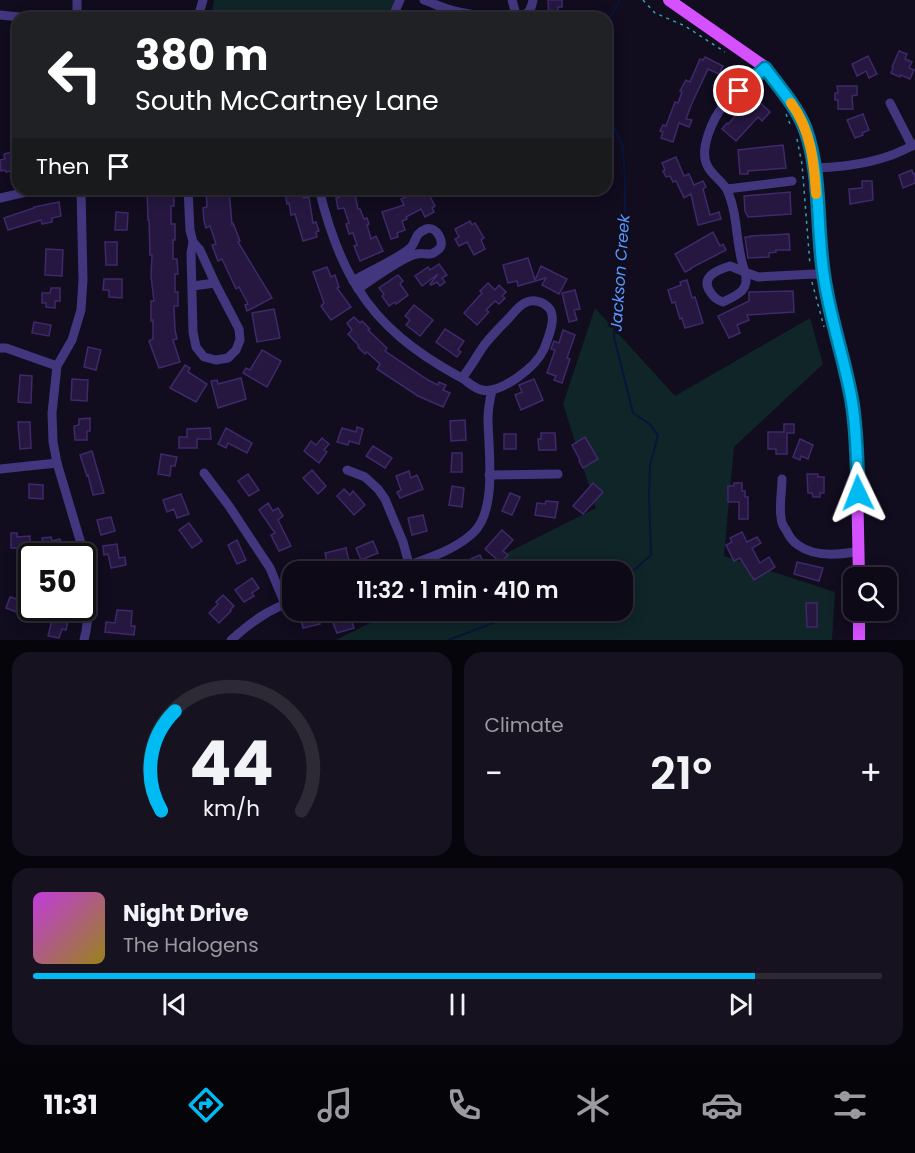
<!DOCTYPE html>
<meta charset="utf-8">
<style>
:root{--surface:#0d0916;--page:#16121f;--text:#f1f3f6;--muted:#9a9aa1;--line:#2d2a35;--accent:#00baf4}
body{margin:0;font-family:Poppins,sans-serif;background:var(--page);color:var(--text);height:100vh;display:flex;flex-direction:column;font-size:22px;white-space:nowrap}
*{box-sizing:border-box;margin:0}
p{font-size:20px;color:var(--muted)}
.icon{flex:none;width:33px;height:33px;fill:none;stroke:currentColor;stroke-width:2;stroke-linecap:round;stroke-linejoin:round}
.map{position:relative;height:640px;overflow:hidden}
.details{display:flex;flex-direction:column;gap:12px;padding:12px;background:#07050c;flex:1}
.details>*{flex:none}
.banner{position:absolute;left:12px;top:12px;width:600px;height:183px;border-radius:18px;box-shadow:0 3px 15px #0003,0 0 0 2px var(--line);background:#202124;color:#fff;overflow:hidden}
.buttons{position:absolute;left:843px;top:567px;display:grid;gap:12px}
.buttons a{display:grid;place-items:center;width:54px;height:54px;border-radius:12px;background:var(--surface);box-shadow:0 3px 15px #0003,0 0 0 2px var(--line);font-size:30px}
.speed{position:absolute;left:18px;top:543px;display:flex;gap:12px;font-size:30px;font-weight:700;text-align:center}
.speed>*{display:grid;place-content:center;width:78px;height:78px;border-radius:50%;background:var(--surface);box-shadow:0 3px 15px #0003,0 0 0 2px var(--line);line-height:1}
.speed .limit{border:3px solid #111;border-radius:9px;background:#fff;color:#111}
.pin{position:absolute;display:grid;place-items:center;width:51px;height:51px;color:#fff;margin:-26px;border:3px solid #fff;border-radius:50%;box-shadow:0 2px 6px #0007}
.me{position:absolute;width:66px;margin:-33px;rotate:358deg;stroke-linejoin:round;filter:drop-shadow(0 0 4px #0008)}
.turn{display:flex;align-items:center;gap:21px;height:126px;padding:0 24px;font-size:27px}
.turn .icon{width:78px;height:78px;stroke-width:2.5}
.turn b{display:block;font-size:42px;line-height:51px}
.then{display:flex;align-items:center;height:57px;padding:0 24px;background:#0003;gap:12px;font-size:22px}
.big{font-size:45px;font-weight:600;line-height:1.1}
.details .tile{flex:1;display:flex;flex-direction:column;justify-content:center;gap:9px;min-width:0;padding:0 21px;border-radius:18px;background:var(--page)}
.details .dial{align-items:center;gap:0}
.dial svg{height:156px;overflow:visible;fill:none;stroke:var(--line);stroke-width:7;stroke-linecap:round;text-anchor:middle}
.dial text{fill:var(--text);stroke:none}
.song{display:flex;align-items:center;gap:18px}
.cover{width:72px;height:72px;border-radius:9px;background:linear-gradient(135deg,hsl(290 70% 55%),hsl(50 70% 35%))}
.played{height:6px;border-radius:3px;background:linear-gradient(90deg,var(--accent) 85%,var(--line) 85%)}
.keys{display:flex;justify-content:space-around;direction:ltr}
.heat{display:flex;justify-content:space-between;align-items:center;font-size:33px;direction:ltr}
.details .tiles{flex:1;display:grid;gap:12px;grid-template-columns:1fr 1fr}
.tile:last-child{grid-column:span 2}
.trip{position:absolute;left:282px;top:561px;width:351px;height:60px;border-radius:18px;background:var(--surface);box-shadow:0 3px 15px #0003,0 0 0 2px var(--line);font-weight:600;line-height:60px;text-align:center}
.tab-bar{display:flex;height:96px;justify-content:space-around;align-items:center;background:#050409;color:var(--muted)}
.tab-bar .icon{width:42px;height:42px}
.tab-bar .active{color:var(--accent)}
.tab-bar b{font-size:27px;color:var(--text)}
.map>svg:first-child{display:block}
.green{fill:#0f2528}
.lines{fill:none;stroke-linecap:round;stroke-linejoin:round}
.stream{stroke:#08143a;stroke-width:2}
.building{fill:#25173f;stroke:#3f296b;stroke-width:1.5}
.path{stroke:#2ba6b0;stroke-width:1.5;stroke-dasharray:3 4.5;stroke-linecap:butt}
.minor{stroke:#42367e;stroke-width:9}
.major{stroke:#d550ff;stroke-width:12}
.route-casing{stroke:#00799f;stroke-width:15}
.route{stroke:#00baf4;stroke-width:10}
.slow{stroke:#f59e0b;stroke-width:10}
.labels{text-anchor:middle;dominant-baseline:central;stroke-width:6;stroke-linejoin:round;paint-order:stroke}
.water-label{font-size:16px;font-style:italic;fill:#579aff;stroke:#110c1e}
</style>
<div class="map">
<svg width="915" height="640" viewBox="0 0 915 640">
<rect width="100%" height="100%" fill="#110c1e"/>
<g class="green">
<path d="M214,0H398L388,18H215L212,13Z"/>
<path d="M595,308L675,396L810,318L823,364L734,447L724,556L835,592L832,640H336L394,611L622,610V572L471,571L596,508L563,404Z"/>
</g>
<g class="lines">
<g class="stream">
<path d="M606,36L609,19L620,0"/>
<path d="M606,89L612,122L623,147L625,181V248L622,273L615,306L614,337L633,413L651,425L658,436L650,465L649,495L651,555L634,570L622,574"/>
<path d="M448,640L528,610"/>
</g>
</g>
<g class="building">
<path d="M548,0H562V7H558V18H549Z"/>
<path d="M899,51L907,54L905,59L912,62L909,68L914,70L910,79L901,75L900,77L891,73L893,68L892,67Z"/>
<path d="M868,56L877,74L869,78L866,71L857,76L852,64Z"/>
<path d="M705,57L723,66L719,74L708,69L692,103L686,119L692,120L689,127L679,123L673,142L661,138L663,132L660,131L663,125L666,126L675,102L678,103L682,92L680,91L686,80L690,82L700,59L703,60Z"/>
<path d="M837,86H857V95L852,96L853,109H838V100H835V93H838Z"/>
<path d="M754,97L770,112L762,121L758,117L736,141L722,129L727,123L728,124L742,109L743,110Z"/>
<path d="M863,114L869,130L862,133L863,135L855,138L847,120Z"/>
<path d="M783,145L786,168L748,171V174H740L738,150Z"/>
<path d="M12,152L13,156L18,155V170L6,172L5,170L1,171L0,160L5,159L4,154Z"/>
<path d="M676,157L684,176L689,174L694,185L703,181L706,187L703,189L710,215L719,212L721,219L698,225L691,194L684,198L676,181L673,182L670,176L666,177L663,171L665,170L662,163Z"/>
<path d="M912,170L913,174L915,173V183L903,188L899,175Z"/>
<path d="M862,181H872L873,200L850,204L849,189L862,188Z"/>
<path d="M147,189H174V206H171V224H175V240H173V259H177L178,274H175V292H178V306H174L175,330L177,339L173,340L180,362L159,368L149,341L153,339V320L151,321V301H154L151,276L152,255H150L149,220H148Z"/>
<path d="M206,189H229L232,224L233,223L240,241L238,242L272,298L247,311L245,305L248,304L239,287L236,289L222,259L218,261L212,245L216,244L210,226L206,228L204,221L203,208L207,207Z"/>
<path d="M346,189H354L358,209H360L364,219L367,218L369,224L367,225L371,239L376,236L383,251L360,261L354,246L357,245L353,233L349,234L346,224L349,223L344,208L338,209L336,198L340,197L339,190Z"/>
<path d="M423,189H426L435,206L432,208L434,212L425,217L421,209L406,217L407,219L402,221L405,230L397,233L398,237L391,239L382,212L404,205L401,199Z"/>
<path d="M302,190L303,198L309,197L313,223L316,222L319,231L316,232L317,237L303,241L295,214L291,215L289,203L287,204L285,193Z"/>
<path d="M790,192L791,214L748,217L745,211L744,196Z"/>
<path d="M59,202L61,216L52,218V222L42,224L41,220L8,230L4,218L34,208V207Z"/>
<path d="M116,212L128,213L127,230H115Z"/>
<path d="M470,221L472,225L475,223L484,238L481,240L485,249L474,255L467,242L459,246L455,239L459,237L455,229Z"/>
<path d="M713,232L720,246L723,244L726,250L691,268V269L685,272L675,254Z"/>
<path d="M789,234L790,250H776V252L769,253V257L748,258L745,237H750V236Z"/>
<path d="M105,242H117V265H106Z"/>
<path d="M46,249L63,250L62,276L45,275Z"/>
<path d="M528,258L535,280L541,266L567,279L559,294L542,285L546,278L518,286L517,281L508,283L503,265Z"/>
<path d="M439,264L447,275L442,278L445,282L440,286L437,282L431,285L430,284L438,274L422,286L415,276L428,267L430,270Z"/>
<path d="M327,267L331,277L335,275L339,287L337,288L351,307L331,320L321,306L324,303L313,272Z"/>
<path d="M398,275L403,281L400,284L408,295L396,304L395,302L389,306L382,296L384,294L379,288Z"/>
<path d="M104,279H122V298L109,297V290H103Z"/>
<path d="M687,280L692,298L695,297L703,323L685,328L682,318L680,319L675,302L672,303L668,290L681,285L680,282Z"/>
<path d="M488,283L495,290L499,285L506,292L502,296L505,298L499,304L495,301L486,310L489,312L477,325L464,313L482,293L480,291Z"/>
<path d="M51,288H60V301H55V308L46,307V303H42V293H50Z"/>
<path d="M575,290L580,309L574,310L577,320L569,322L562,293Z"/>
<path d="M793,291L794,312L747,315L749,320L737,325L740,333L729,338L718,316L749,301V292Z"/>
<path d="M414,305L433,320L420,336L406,325L410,320L405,316Z"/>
<path d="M274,309L280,338L257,342L252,313Z"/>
<path d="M354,317L360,323L362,321L370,329L368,330L387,348L385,351L428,380L438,385L439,382L446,385L443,390L450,393L443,407L418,396L377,369L380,364L367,352L365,354L358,347L359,346L348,334L352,330L347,323Z"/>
<path d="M34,322L51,325L49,336L32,333Z"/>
<path d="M445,329L464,341L458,350L461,352L457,357L436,342Z"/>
<path d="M563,330L575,335L567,358L570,359L562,383L554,380L556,376L547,373L555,350L551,349L554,341L559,343Z"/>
<path d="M88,347L101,350L96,370L84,367Z"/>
<path d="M262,350L281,361L267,387L243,373L246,368L250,370Z"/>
<path d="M185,365L190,368L188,372L207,384L196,402L170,388Z"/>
<path d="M20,375L32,376L31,403L18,402Z"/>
<path d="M241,378L246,399L218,408L211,381L217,380L218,384Z"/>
<path d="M72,379L88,380L87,401L71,400Z"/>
<path d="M534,379L543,400L521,410L515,395L522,392L519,385Z"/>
<path d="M90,418V431H87V440H75L74,426L79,425V419Z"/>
<path d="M465,420L466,440L451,441L450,421Z"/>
<path d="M18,422H30L31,448L20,449Z"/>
<path d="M784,424H794V433H787V454H776V449H768V432H784Z"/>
<path d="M357,427L363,429L359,444L349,441L348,445L337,442L342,428L356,432Z"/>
<path d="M210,428L211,439H197V448H179V437H187V429Z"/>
<path d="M226,428L252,443L247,453L228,443L226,448L218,444Z"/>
<path d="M541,433H555L556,450H539L538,439H541Z"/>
<rect x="504" y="434" width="12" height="15"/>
<path d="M585,437L598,459L583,468L579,461L580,460L572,445Z"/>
<path d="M322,438L329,444L324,450L327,452L319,463L304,451L311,441L316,445Z"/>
<path d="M800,439L813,445L808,459L801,456L800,460L793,457Z"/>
<path d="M373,446L392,458L385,468L366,456Z"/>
<path d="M92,451L104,493L93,495L88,475L87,476L80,455Z"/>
<path d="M452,453H462V472H451Z"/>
<path d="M161,454L177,457L175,466H171L170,476L158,474Z"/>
<path d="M312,470L326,486L318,494L303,478Z"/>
<path d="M409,471L411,478L417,475L423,489L400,498L397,492L401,490L396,476Z"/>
<path d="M248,474L259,490L249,496L238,481Z"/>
<path d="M807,474H818V477H824V493H820V497H813L812,493H808Z"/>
<path d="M593,483L603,492L583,514L573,506Z"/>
<path d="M734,483H742V491H745V497H748V519H739V502H728V486H734Z"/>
<path d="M29,484L43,485V499L29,498Z"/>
<path d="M452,486L464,488L462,507L449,505Z"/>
<path d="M344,489L350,495L353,491L365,505L354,515L337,496Z"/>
<path d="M510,493L520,497L512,515L502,511Z"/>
<path d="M181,494L189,514L177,518L174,509L167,512L163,500Z"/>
<path d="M546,501L558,502L555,518L535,515L537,503L545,504Z"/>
<path d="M268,503L273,511L278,508L283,516L278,520L291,546L279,551L271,535L275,533L259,510Z"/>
<path d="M423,515L427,531L412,535L408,518Z"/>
<path d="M111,517L115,531L101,535L97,520Z"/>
<path d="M189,523L202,541L192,548L179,530Z"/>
<path d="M502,530L513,540L503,551L508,555L501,563L485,549Z"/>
<path d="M742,532L747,542L757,537L761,543L752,548L760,563L769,557L775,567L754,580L740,558L734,561L726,545L732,542L730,538Z"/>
<path d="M11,533H17V537L30,536V548H11Z"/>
<path d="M51,537L52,541L60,539L63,551L45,554L42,538Z"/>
<path d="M237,540L246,560L237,564L228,545Z"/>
<path d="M373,541L378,553L361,560L356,548Z"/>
<path d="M117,544L119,558L125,557L126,565L111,568L108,554L104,555L103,546Z"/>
<path d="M346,548L349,561L328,567L325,553Z"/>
<path d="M480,555L486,568L479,572H441Z"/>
<path d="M797,562L823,568L819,581L794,574Z"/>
<path d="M252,578L259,588L252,593L254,596L244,602L235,590Z"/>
<path d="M223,595L234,606L230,610L231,611L219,623L209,613L218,604L216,602Z"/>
<path d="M18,596L32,602L27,616L6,608L10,597L17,599Z"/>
<path d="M806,603H817V627H807Z"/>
<path d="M59,608H71L66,630L62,629L59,638L48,636L53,616L59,617Z"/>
<path d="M117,610L132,611L131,626H135L134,635L105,632L106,622L115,623Z"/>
<path d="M343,610H368V613L354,616L356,621L352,622L354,628L337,633L333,623L345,619Z"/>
<path d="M317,611L320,624L303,628L300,616Z"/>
</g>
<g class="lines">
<g class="path">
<path d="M643,0L655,13L685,26L725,52"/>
<path d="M786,114L790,124"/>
<path d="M797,139L802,164L810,265"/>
<path d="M812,282L824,327"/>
<path d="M850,605V583"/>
</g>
<g class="minor">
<path d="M77,0V18"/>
<path d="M424,0C433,3 442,8 451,10C467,14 513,22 527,13C531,10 532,5 533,0"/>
<path d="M512,0L517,18"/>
<path d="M0,15L29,18"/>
<path d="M198,17L203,0"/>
<path d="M119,18H135"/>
<path d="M392,18L400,0"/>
<path d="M765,67C751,79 736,92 724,105C713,118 699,149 707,165C711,175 723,181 727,190C739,216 735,246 745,272L758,277L813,274L823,275"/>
<path d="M890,103L912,146"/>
<path d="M814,168C849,167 885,162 915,144"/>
<path d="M81,189L83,280L81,310L72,340L57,366L52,413L53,442L57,463L88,567L90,604L86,631L84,640"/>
<path d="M188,189L190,230L193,242L191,253L193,332L196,347L204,357L216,360L228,358L236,350L240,340L239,329L215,283L200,250L193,242"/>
<path d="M319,189C327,222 338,257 357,287C381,327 418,354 458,376C467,380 472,388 482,390C501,394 536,367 544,349C548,338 558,316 548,307C543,302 534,299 527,302C521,304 514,312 510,317C501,326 493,334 485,344C477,355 471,367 462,378"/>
<path d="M727,189L792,181"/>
<path d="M0,198L39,189"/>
<path d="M730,266L745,272C750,290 738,295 723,302C717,300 714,298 711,293C699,277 717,270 730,266Z"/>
<path d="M353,281C371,270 392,262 409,249C418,242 412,235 426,229C436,225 446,243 439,249C429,258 426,252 417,254C404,256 371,280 358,289"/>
<path d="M193,286L215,283"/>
<path d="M0,348H6L57,366"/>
<path d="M0,469L57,463"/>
<path d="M347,470L365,477L378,489L385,499L403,542L409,564"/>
<path d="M204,473L229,506L270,568L285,604"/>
<path d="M489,475L558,474"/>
<path d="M782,479C782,491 779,505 781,517C781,522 783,526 786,530C789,536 793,542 798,545C814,557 840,555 859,551"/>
<path d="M390,572C418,561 450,554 473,533C498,510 488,449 488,418C488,409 490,399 492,390"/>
<path d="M29,575H32"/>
<path d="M231,640C249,624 268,609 292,602"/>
</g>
<g class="major">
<path d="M669,0L765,67L797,112L809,142L814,168L823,275L829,305L840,347L852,400L856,431L859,578"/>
<path d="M859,610V640"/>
</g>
</g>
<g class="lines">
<defs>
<path id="route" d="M739,91L765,68C779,87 796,106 805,128C822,175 816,229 824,277C830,319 845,360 852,402C857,432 857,463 858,493"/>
</defs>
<use href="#route" class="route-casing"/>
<use href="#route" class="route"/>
<path class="slow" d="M791,103C811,130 814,162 816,194"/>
</g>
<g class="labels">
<g class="water-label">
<text transform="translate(620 273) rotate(-86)">Jackson Creek</text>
</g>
</g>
</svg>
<div class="buttons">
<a><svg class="icon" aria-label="search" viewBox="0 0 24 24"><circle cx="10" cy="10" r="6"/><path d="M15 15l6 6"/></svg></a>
</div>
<div class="speed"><div class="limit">50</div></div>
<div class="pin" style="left:739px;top:91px;background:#d93025"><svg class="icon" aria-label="arrive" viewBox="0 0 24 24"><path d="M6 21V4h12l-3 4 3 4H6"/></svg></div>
<svg class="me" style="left:858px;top:493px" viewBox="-20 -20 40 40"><path d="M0-17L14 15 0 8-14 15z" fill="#00baf4" stroke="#fff" stroke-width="4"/></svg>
<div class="trip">11:32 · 1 min · 410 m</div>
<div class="banner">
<div class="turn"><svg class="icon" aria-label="left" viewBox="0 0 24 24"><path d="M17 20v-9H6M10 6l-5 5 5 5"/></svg><div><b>380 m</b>South McCartney Lane</div></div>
<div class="then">Then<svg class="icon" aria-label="arrive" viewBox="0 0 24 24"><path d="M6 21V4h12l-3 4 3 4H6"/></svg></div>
</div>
</div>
<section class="details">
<div class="tiles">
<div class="tile dial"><svg viewBox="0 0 100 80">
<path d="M14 69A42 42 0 1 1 86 69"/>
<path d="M14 69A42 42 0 0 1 21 18" stroke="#00baf4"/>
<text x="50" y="56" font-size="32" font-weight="700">44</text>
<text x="50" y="72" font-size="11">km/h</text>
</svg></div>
<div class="tile"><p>Climate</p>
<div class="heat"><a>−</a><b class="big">21°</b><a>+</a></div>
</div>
<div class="tile">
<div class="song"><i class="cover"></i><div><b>Night Drive</b><p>The Halogens</p></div></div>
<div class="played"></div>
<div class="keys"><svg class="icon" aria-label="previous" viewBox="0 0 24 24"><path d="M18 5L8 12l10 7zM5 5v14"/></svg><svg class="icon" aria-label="pause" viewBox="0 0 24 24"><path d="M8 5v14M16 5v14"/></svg><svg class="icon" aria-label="next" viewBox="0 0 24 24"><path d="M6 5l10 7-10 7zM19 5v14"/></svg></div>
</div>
</div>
</section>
<nav class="tab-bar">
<b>11:31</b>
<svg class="icon active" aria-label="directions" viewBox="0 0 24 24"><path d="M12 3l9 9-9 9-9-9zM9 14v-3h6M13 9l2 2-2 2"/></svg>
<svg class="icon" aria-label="music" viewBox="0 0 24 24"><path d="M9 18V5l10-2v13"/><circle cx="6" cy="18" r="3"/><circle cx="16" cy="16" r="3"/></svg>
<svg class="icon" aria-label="phone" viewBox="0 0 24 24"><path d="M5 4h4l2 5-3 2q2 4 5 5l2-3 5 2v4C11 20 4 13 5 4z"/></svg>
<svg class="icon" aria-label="climate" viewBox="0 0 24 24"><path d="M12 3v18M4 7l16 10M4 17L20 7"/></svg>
<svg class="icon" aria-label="car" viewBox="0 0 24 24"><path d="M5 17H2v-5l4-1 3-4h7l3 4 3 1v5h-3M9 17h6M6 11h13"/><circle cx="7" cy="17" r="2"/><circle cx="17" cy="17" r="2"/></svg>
<svg class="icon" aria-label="filters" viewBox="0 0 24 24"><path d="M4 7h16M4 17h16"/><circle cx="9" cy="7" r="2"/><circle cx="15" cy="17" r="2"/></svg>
</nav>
